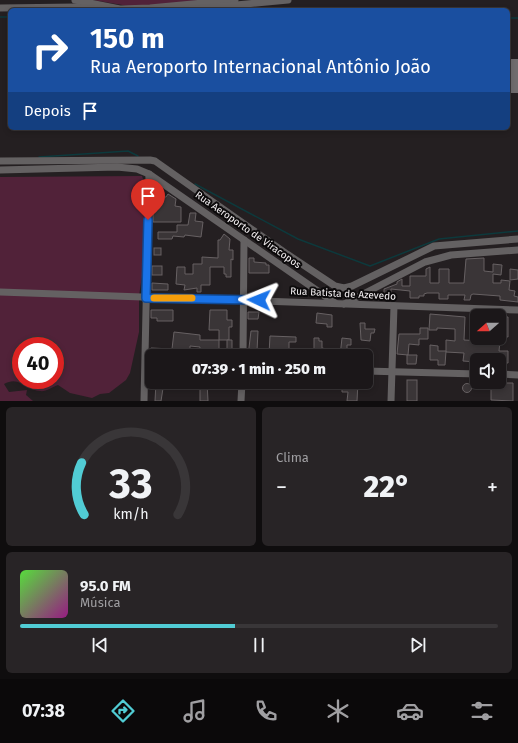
<!DOCTYPE html>
<html lang="pt">
<meta charset="utf-8">
<style>
:root{--surface:#1b1719;--page:#282426;--text:#f1f3f6;--muted:#a09fa2;--line:#393638;--accent:#51ccd4}
body{margin:0;font-family:"Fira Sans",sans-serif;background:var(--page);color:var(--text);height:100vh;display:flex;flex-direction:column;font-size:15px;white-space:nowrap}
*{box-sizing:border-box;margin:0}
p{font-size:13px;color:var(--muted)}
.icon{flex:none;width:22px;height:22px;fill:none;stroke:currentColor;stroke-width:2;stroke-linecap:round;stroke-linejoin:round}
.map{position:relative;height:401px;overflow:hidden}
.side{display:flex;flex-direction:column;gap:6px;padding:6px;background:#0f0d0e;flex:1}
.side>*{flex:none}
.hud{position:absolute;left:8px;top:8px;width:502px;height:122px;border-radius:6px;box-shadow:0 2px 6px #0003,0 0 0 1px var(--line);background:#1a4fa0;color:#fff;overflow:hidden}
.needle{width:26px;rotate:249deg}
.buttons{position:absolute;left:470px;top:309px;display:grid;gap:8px}
.buttons a{display:grid;place-items:center;width:36px;height:36px;border-radius:6px;background:var(--surface);box-shadow:0 2px 6px #0003,0 0 0 1px var(--line);font-size:20px}
.speed{position:absolute;left:12px;top:337px;display:flex;gap:8px;font-size:20px;font-weight:700;text-align:center}
.speed>*{display:grid;place-content:center;width:52px;height:52px;border-radius:50%;background:var(--surface);box-shadow:0 2px 6px #0003,0 0 0 1px var(--line);line-height:1}
.speed .limit{border:6px solid #d22;background:#fff;color:#111}
.pin{position:absolute;display:grid;place-items:center;width:34px;height:34px;color:#fff;margin:-41px -17px;border-radius:50% 50% 50% 0;rotate:-45deg;box-shadow:0 0 4px #0007}
.pin .icon{rotate:45deg}
.me{position:absolute;width:44px;margin:-22px;rotate:272deg;stroke-linejoin:round;filter:drop-shadow(0 0 3px #0008)}
.turn{display:flex;align-items:center;gap:14px;height:84px;padding:0 16px;font-size:18px}
.turn .icon{width:52px;height:52px;stroke-width:2.5}
.turn b{display:block;font-size:28px;line-height:34px}
.then{display:flex;align-items:center;height:38px;padding:0 16px;background:#0003;gap:8px;font-size:15px}
.big{font-size:30px;font-weight:800;line-height:1.1}
.side .card{flex:1;display:flex;flex-direction:column;justify-content:center;gap:6px;min-width:0;padding:0 14px;border-radius:6px;background:var(--page)}
.side .dial{align-items:center;gap:0}
.dial svg{height:104px;overflow:visible;fill:none;stroke:var(--line);stroke-width:7;stroke-linecap:round;text-anchor:middle}
.dial text{fill:var(--text);stroke:none}
.song{display:flex;align-items:center;gap:12px}
.cover{width:48px;height:48px;border-radius:6px;background:linear-gradient(135deg,hsl(110 70% 55%),hsl(310 70% 35%))}
.played{height:4px;border-radius:2px;background:linear-gradient(90deg,var(--accent) 45%,var(--line) 45%)}
.keys{display:flex;justify-content:space-around;direction:ltr}
.heat{display:flex;justify-content:space-between;align-items:center;font-size:22px;direction:ltr}
.side .tiles{flex:1;display:grid;gap:6px;grid-template-columns:1fr 1fr}
.card:last-child{grid-column:span 2}
.trip{position:absolute;left:145px;top:349px;width:228px;height:40px;border-radius:6px;background:var(--surface);box-shadow:0 2px 6px #0003,0 0 0 1px var(--line);font-weight:800;line-height:40px;text-align:center}
.tab-bar{display:flex;height:64px;justify-content:space-around;align-items:center;background:#0b090a;color:var(--muted)}
.tab-bar .icon{width:28px;height:28px}
.tab-bar .active{color:var(--accent)}
.tab-bar b{font-size:18px;color:var(--text)}
.map>svg:first-child{display:block}
.green{fill:#512239;fill-rule:evenodd}
.lines{fill:none;stroke-linecap:round;stroke-linejoin:round}
.stream{stroke:#0d393c;stroke-width:1.5}
.runway{stroke:#706c6e;stroke-width:34}
.building{fill:#3a3537;stroke:#676163}
.minor{stroke:#646162;stroke-width:7}
.route-casing{stroke:#114b97;stroke-width:10}
.route{stroke:#1a73e8;stroke-width:7}
.slow{stroke:#f59e0b;stroke-width:7}
.labels{text-anchor:middle;dominant-baseline:central;stroke-width:4;stroke-linejoin:round;paint-order:stroke}
.street-label{font-size:10px;fill:#f5f1f3;stroke:#0c0a0b}
</style>
<div class="map">
<svg width="518" height="401" viewBox="0 0 518 401">
<rect width="100%" height="100%" fill="#241f21"/>
<g class="green">
<path d="M93,0H206L155,6H128Z"/>
<path d="M142,176L145,185L143,200L145,233L143,269L139,296V332L130,373L126,380L109,393L100,394L92,398L70,393L58,385C52,387 46,392 40,391C27,390 19,375 4,384L9,392L27,390L26,395L33,401H0V177ZM21,346H55V380H21Z"/>
</g>
<g class="lines">
<g class="stream">
<path d="M0,17H10"/>
<path d="M508,18H518"/>
<path d="M39,157L128,151L138,156"/>
<path d="M195,184L298,239L370,266L439,239L518,231"/>
</g>
<path class="runway" d="M508,76H518"/>
</g>
<g class="building">
<path d="M168,194L176,199L175,206L181,207V222H153V212H156L157,204H153L154,197H166Z"/>
<path d="M190,213H196L195,221L203,222L201,237L185,235L184,237L173,236L172,239H158V232H177V225H188Z"/>
<path d="M224,234L230,239L229,250H233V260L231,259V277H226V274H224V267H210V285H201V292H197V288L184,290L185,285L176,284L177,267H185V274H193V264H202V257L218,258V240H220Z"/>
<rect x="154" y="248" width="7" height="7"/>
<path d="M249,258H254V262L266,263V265H269V273H249Z"/>
<path d="M484,258V271L493,272V264L502,265L501,275L493,274V283H501V280L510,281L509,290L515,291L514,296L518,297V302L500,300V296L473,294L471,295L470,300H464L465,295H448V299H439V293H427L424,294V296H419V298H410V291L391,289V297L384,296V289L397,284V282L402,279V286H410V276H426V269L430,267V283H439V269H449V283H464L466,259Z"/>
<rect x="152" y="266" width="10" height="9"/>
<path d="M510,269L518,270V279L510,280Z"/>
<path d="M152,283L168,284V290H152Z"/>
<path d="M151,310H173V321H157V318H151Z"/>
<path d="M210,310H227V320H232V327H229V340H219V330H209Z"/>
<path d="M248,312H259L258,319H248Z"/>
<path d="M317,313L332,315V327H327V324L316,323Z"/>
<path d="M430,314L465,317L464,340L482,341V338H490V340L500,341L499,351H508V363H499V356H489V357H482V360H477V362L463,361L464,353L446,352V340L455,341V329L437,328V330H429Z"/>
<path d="M499,316L508,317V337L499,336Z"/>
<path d="M360,323H365V329H375L374,333H371L370,341L361,340Z"/>
<path d="M420,328H428V339H419V345L409,344L408,355L397,354L399,334H420Z"/>
<path d="M251,331H258L257,351H269V356H248Z"/>
<path d="M174,332L200,335V340H219V351H227V340H232V355L199,356L200,347L190,346V356H151V348L172,349Z"/>
<path d="M270,336L296,337V342H289V356L269,354Z"/>
<path d="M314,338H319V341H322V349H314Z"/>
<path d="M342,338L351,339V345H347V356H340Z"/>
<path d="M430,345L438,346V351H446L445,365H438V360H430Z"/>
<path d="M322,348L331,350V356H322Z"/>
<path d="M407,355H417L416,364H407Z"/>
<rect x="407" y="380" width="10" height="21"/>
<path d="M156,382H164L161,401H155Z"/>
<path d="M192,382H207L208,401H200V386H192Z"/>
<path d="M339,382H358L357,401H347L348,392H342V387L339,386Z"/>
<path d="M491,383H513V401L491,400Z"/>
<circle cx="467" cy="388" r="4.5"/>
</g>
<g class="lines">
<g class="minor">
<path d="M75,0L120,9L150,8L235,0"/>
<path d="M0,8L76,7L98,10"/>
<path d="M184,10L288,0"/>
<path d="M0,161L150,160L155,161L287,254L335,286L344,288L352,286L434,246L518,239"/>
<path d="M0,170L117,167L137,169L149,174L335,303"/>
<path d="M0,292L518,310"/>
<path d="M344,304L425,262L451,255L518,250"/>
<path d="M243,356L244,240"/>
<path d="M366,371L477,374"/>
<path d="M499,374L518,375"/>
<path d="M144,401L149,174"/>
<path d="M241,401L242,382"/>
<path d="M391,401L394,306"/>
</g>
</g>
<g class="lines">
<defs>
<path id="route" d="M148,220L146,298L259,300"/>
</defs>
<use href="#route" class="route-casing"/>
<use href="#route" class="route"/>
<path class="slow" d="M154,298H192"/>
</g>
<g class="labels">
<g class="street-label">
<text transform="translate(248 230) rotate(35)">Rua Aeroporto de Viracopos</text>
<text transform="translate(343 294) rotate(3)">Rua Batista de Azevedo</text>
</g>
</g>
</svg>
<div class="buttons">
<a><svg class="needle" viewBox="-14 -14 28 28"><path d="M0-13l5 13h-10z" fill="#e53935"/><path d="M0 13l5-13h-10z" fill="#a09fa2"/></svg></a>
<a><svg class="icon" aria-label="sound" viewBox="0 0 24 24"><path d="M4 9h4l5-4v14l-5-4H4zM17 9q2 3 0 6"/></svg></a>
</div>
<div class="speed"><div class="limit">40</div></div>
<div class="pin" style="left:148px;top:220px;background:#d93025"><svg class="icon" aria-label="arrive" viewBox="0 0 24 24"><path d="M6 21V4h12l-3 4 3 4H6"/></svg></div>
<svg class="me" style="left:259px;top:300px" viewBox="-20 -20 40 40"><path d="M0-17L14 15 0 8-14 15z" fill="#1a73e8" stroke="#fff" stroke-width="4"/></svg>
<div class="trip">07:39 · 1 min · 250 m</div>
<div class="hud">
<div class="turn"><svg class="icon" aria-label="right" viewBox="0 0 24 24"><path d="M7 20v-9h11M14 6l5 5-5 5"/></svg><div><b>150 m</b>Rua Aeroporto Internacional Antônio João</div></div>
<div class="then">Depois<svg class="icon" aria-label="arrive" viewBox="0 0 24 24"><path d="M6 21V4h12l-3 4 3 4H6"/></svg></div>
</div>
</div>
<section class="side">
<div class="tiles">
<div class="card dial"><svg viewBox="0 0 100 80">
<path d="M14 69A42 42 0 1 1 86 69"/>
<path d="M14 69A42 42 0 0 1 12 29" stroke="#51ccd4"/>
<text x="50" y="56" font-size="32" font-weight="700">33</text>
<text x="50" y="72" font-size="11">km/h</text>
</svg></div>
<div class="card"><p>Clima</p>
<div class="heat"><a>−</a><b class="big">22°</b><a>+</a></div>
</div>
<div class="card">
<div class="song"><i class="cover"></i><div><b>95.0 FM</b><p>Música</p></div></div>
<div class="played"></div>
<div class="keys"><svg class="icon" aria-label="previous" viewBox="0 0 24 24"><path d="M18 5L8 12l10 7zM5 5v14"/></svg><svg class="icon" aria-label="pause" viewBox="0 0 24 24"><path d="M8 5v14M16 5v14"/></svg><svg class="icon" aria-label="next" viewBox="0 0 24 24"><path d="M6 5l10 7-10 7zM19 5v14"/></svg></div>
</div>
</div>
</section>
<nav class="tab-bar">
<b>07:38</b>
<svg class="icon active" aria-label="directions" viewBox="0 0 24 24"><path d="M12 3l9 9-9 9-9-9zM9 14v-3h6M13 9l2 2-2 2"/></svg>
<svg class="icon" aria-label="music" viewBox="0 0 24 24"><path d="M9 18V5l10-2v13"/><circle cx="6" cy="18" r="3"/><circle cx="16" cy="16" r="3"/></svg>
<svg class="icon" aria-label="phone" viewBox="0 0 24 24"><path d="M5 4h4l2 5-3 2q2 4 5 5l2-3 5 2v4C11 20 4 13 5 4z"/></svg>
<svg class="icon" aria-label="climate" viewBox="0 0 24 24"><path d="M12 3v18M4 7l16 10M4 17L20 7"/></svg>
<svg class="icon" aria-label="car" viewBox="0 0 24 24"><path d="M5 17H2v-5l4-1 3-4h7l3 4 3 1v5h-3M9 17h6M6 11h13"/><circle cx="7" cy="17" r="2"/><circle cx="17" cy="17" r="2"/></svg>
<svg class="icon" aria-label="filters" viewBox="0 0 24 24"><path d="M4 7h16M4 17h16"/><circle cx="9" cy="7" r="2"/><circle cx="15" cy="17" r="2"/></svg>
</nav>
